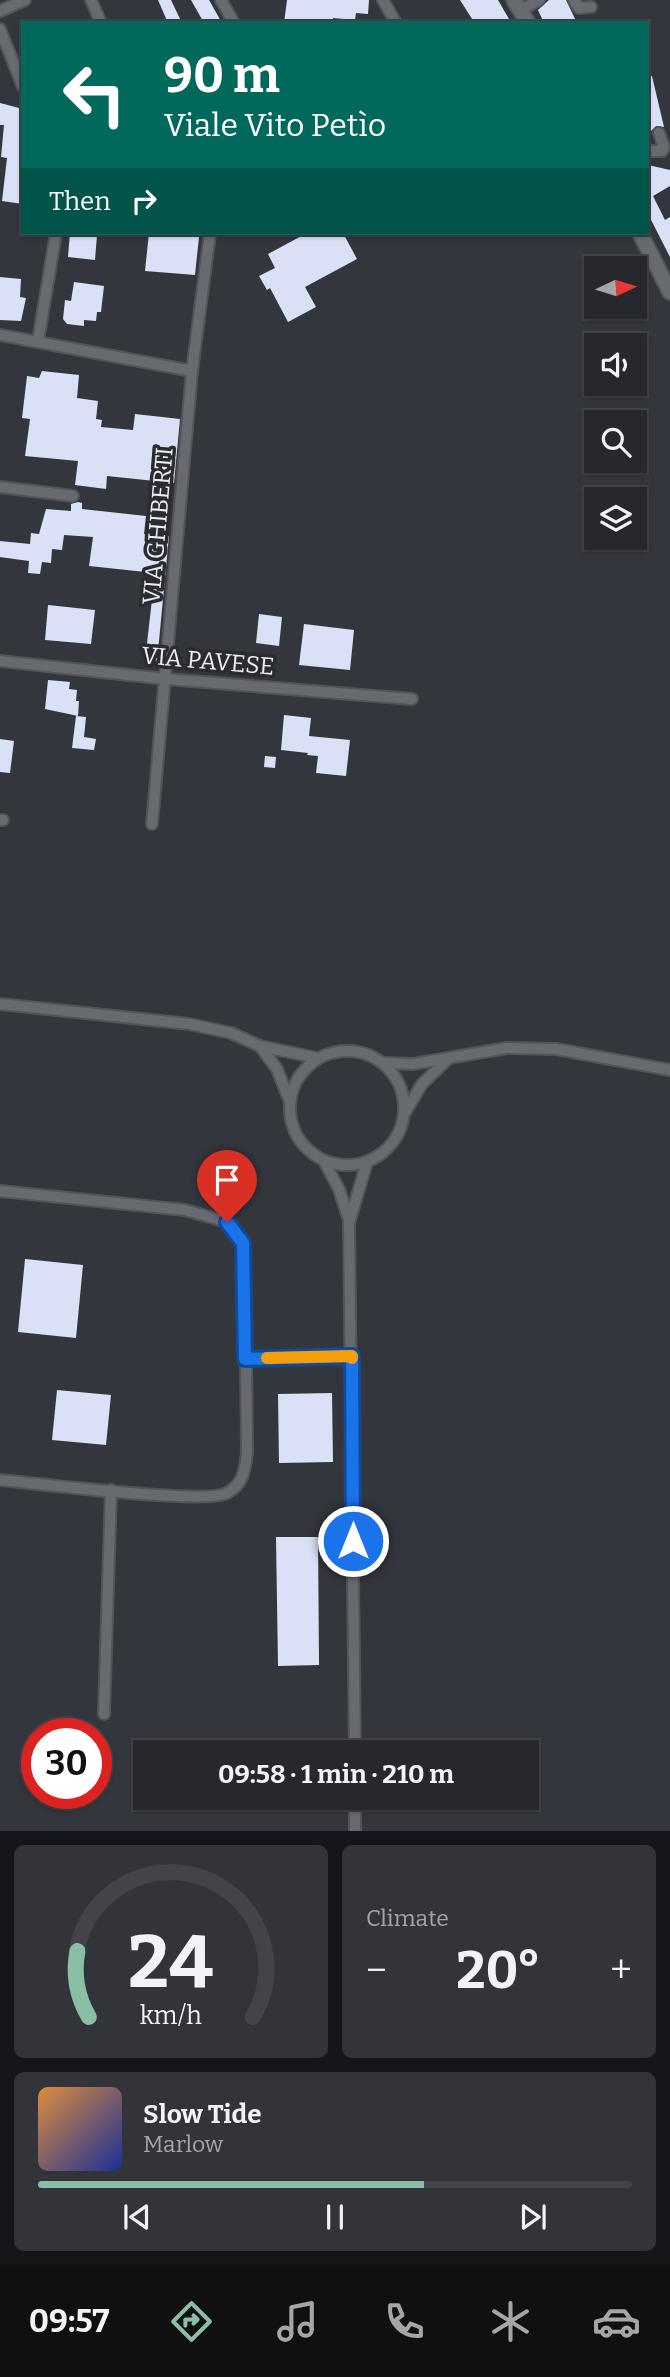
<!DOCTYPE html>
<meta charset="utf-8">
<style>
:root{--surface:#27282e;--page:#33343a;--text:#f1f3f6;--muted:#a4a6aa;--line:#43444a;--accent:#8abfa5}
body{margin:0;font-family:Bitter,serif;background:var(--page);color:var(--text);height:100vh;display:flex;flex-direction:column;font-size:26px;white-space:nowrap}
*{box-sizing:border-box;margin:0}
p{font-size:23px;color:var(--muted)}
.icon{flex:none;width:38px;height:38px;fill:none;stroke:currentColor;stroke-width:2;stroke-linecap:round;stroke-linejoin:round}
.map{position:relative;height:1831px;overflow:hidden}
.drawer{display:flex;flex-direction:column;gap:14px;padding:14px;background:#151619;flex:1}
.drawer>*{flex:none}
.hud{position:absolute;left:21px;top:21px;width:628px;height:214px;border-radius:0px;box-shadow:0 2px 5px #0004,0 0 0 2px var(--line);background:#00695c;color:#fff;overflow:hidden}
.needle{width:46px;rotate:86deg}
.controls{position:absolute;left:584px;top:256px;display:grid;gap:14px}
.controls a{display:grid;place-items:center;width:63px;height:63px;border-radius:0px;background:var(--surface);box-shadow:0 2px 5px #0004,0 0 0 2px var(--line);font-size:35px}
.speed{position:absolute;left:21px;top:1718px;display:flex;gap:14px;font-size:35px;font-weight:700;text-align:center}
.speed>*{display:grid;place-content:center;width:91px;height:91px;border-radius:50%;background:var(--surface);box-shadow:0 2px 5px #0004,0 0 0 2px var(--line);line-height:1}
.speed .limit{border:10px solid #d22;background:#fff;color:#111}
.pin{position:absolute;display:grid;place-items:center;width:60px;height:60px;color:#fff;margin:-72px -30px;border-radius:50% 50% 50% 0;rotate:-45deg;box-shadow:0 0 7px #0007}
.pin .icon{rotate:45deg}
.me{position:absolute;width:77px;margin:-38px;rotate:0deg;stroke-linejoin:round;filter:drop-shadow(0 0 5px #0008)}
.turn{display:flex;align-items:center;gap:24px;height:147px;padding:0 28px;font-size:32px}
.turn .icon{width:91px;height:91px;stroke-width:2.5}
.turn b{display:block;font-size:49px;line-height:60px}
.then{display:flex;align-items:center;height:66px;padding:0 28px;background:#0003;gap:14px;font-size:26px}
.big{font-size:52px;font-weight:700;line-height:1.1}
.drawer .widget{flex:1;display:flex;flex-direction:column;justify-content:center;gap:10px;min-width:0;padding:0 24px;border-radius:10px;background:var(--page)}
.drawer .dial{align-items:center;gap:0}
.dial svg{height:182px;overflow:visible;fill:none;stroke:var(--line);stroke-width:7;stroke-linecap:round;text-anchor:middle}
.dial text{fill:var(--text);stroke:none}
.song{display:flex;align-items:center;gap:21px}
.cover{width:84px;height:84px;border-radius:10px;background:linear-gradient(135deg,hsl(30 70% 55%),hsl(230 70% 35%))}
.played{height:7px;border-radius:4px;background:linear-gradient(90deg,var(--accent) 65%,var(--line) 65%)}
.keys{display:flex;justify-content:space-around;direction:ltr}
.heat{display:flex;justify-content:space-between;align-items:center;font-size:38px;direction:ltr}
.drawer .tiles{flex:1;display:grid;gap:14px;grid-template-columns:1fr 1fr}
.widget:last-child{grid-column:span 2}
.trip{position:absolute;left:133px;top:1740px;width:406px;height:70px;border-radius:0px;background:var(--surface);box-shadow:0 2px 5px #0004,0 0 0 2px var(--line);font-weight:700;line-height:70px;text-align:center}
.menu{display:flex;height:112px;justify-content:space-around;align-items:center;background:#101012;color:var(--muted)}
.menu .icon{width:49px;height:49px}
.menu .current{color:var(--accent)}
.menu b{font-size:32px;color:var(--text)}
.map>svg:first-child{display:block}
.building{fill:#dae1f6}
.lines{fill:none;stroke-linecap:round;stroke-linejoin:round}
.minor-casing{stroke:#525459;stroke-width:14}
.tertiary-casing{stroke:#525459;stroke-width:18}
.minor{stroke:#686a71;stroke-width:10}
.tertiary{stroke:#686a71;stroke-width:14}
.route-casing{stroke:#114b97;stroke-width:18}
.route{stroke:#1a73e8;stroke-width:12}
.slow{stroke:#f59e0b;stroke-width:12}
.labels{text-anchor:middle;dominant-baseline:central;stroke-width:7;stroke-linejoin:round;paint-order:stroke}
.street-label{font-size:24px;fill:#ecedf1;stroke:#2a2c32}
</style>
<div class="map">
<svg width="670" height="1831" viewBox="0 0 670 1831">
<rect width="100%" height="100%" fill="#34363d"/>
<g class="building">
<path d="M158,0H171L182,23H168Z"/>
<path d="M191,0H209L222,23H204Z"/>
<path d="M287,0H369L368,14L356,13L355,20L333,18V23H284Z"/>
<path d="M460,0H498L509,19L494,20L495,23L474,22Z"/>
<path d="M549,0H566L577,23H544L538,10Z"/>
<path d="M652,76L664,127L656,126L648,134V77Z"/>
<path d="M0,103L23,109V204L2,201L7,158L1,157L4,125H0Z"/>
<path d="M648,165L670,170V186L653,196L665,220L670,217V257L648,214Z"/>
<path d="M70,233L97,235L95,260L68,257Z"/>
<path d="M149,233L199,237L195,275L145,271Z"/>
<path d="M307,233H343L357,259L305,287L316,307L288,322L270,288L267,290L259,276L275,268L268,254Z"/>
<path d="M0,277L21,279L20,297L26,298L21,321L0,320Z"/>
<path d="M74,282L104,286L101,312H97L96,321L84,320V326L67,324L63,319L65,300L71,301Z"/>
<path d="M42,371L79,375L77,398L98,401L96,419L102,420L101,427L133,430L135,414L180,419L174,483L107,476L106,489L75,485L78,461L25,456L30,419L22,418L27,376L39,378Z"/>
<path d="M78,502L82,503V509L146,516L144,534L169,536L157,662L145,661L155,573L89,566L93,537L64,535L62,550L52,549L51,563L42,562L40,574L28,573L29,561L0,557V541L30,544L31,533L39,534L46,509L71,511V504Z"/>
<path d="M48,605L95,610L91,644L45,640Z"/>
<path d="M259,614L282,617L279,646L256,643Z"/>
<path d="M304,624L354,630L350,670L299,665Z"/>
<path d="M48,680L70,682L69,689L77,690L76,701H79L78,716L45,709Z"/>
<path d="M284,715L311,718L309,736L350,740L346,776L316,773L318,756L307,755L308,753L281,750Z"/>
<path d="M76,716L86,717L84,737L96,739L94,750L72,748Z"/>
<path d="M0,739L14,741L10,773L0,772Z"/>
<path d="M265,756L276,757L275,768L264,767Z"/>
<path d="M25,1259L83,1265L76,1338L18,1332Z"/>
<path d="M57,1390L111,1395L106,1445L52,1440Z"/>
<path d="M332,1393L333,1462L279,1463L278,1394Z"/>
<path d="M276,1537H318L319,1665L278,1666Z"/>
<path d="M262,1741V1752H208V1742Z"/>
</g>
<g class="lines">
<defs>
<g id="minor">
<path d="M91,0L101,23"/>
<path d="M221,0L234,23"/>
<path d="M383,0L396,23"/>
<path d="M574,0L579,8L591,7"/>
<path d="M521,10L539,0"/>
<path d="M0,11L25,0"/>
<path d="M0,29L23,87"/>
<path d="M648,151H662L664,147L659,133"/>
<path d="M0,335L192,371"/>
<path d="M38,341L56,233"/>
<path d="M0,487L73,496"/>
<path d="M0,661L166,679L412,699"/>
<path d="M0,820H3"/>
<path d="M152,824L192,371L210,233"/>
<path d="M0,1004L189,1024L231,1033L260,1046L317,1058"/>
<path d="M260,1046L277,1069L290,1102"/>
<circle cx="347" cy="1108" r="57"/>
<path d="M385,1063L413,1064L507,1048L556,1049L670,1070"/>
<path d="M406,1111L422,1084L448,1059"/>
<path d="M324,1161L339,1189L349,1220"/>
<path d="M0,1191L185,1210L210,1217L227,1222L237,1232L243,1243L245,1258L247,1452C245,1469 244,1484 227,1493C207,1505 34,1483 0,1480"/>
<path d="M245,1359L352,1356"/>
<path d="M104,1714L111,1490"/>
<path d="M355,1752L349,1223L367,1162"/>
<path d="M355,1797V1831"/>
</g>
<g id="tertiary">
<path d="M514,0L528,23"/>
<path d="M640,233L670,292"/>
</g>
</defs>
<use href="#minor" class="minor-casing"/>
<use href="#tertiary" class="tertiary-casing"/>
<use href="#minor" class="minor"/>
<use href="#tertiary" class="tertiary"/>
</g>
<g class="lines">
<defs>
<path id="route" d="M227,1222L243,1243L245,1359L352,1356L353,1541"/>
</defs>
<use href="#route" class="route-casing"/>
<use href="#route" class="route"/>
<path class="slow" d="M267,1358L352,1356V1358"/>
</g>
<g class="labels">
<g class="street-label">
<text transform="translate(158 526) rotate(-85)">VIA GHIBERTI</text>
<text transform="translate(208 661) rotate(5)">VIA PAVESE</text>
</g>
</g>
</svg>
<div class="controls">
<a><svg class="needle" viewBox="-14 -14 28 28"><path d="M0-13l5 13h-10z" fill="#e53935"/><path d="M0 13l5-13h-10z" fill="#a4a6aa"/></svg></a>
<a><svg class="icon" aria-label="sound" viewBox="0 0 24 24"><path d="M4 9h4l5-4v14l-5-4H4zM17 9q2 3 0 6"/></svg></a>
<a><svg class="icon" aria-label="search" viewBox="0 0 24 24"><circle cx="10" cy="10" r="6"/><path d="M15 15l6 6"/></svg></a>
<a><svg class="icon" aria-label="layers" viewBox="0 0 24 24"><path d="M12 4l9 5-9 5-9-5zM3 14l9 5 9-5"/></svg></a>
</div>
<div class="speed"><div class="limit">30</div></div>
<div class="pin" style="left:227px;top:1222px;background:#d93025"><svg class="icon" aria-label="arrive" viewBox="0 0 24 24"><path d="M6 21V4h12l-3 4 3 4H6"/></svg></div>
<svg class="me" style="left:353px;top:1541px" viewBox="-20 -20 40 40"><circle r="17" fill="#1a73e8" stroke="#fff" stroke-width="3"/><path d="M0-11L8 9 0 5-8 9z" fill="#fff"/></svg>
<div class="trip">09:58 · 1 min · 210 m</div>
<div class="hud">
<div class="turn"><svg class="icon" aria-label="left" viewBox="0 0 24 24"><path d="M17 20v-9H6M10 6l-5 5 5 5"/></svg><div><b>90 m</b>Viale Vito Petìo</div></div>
<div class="then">Then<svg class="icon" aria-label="right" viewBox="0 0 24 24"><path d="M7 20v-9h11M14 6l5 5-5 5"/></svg></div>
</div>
</div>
<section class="drawer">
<div class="tiles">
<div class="widget dial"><svg viewBox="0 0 100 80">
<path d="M14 69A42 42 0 1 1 86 69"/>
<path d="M14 69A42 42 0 0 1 9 40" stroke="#8abfa5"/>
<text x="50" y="56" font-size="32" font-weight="700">24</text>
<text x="50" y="72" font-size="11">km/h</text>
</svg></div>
<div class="widget"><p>Climate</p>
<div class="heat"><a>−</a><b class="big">20°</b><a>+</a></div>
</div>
<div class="widget">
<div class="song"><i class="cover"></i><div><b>Slow Tide</b><p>Marlow</p></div></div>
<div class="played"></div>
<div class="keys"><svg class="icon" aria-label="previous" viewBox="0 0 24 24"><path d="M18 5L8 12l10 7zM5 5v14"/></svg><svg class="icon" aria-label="pause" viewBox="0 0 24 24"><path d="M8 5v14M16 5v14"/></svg><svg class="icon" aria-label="next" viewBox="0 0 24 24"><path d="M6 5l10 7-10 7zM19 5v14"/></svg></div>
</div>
</div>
</section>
<nav class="menu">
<b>09:57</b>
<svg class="icon current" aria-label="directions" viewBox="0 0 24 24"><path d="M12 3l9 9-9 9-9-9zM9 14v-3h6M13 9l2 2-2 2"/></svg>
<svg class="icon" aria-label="music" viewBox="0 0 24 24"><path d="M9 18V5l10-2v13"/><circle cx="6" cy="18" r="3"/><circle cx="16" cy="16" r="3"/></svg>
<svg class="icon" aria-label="phone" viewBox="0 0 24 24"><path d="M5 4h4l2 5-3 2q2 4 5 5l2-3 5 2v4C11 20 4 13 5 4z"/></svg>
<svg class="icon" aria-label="climate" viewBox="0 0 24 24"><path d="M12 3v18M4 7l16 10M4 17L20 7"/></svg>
<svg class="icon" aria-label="car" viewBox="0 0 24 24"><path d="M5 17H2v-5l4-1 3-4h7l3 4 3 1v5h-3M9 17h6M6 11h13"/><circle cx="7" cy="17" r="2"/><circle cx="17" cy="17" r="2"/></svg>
</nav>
